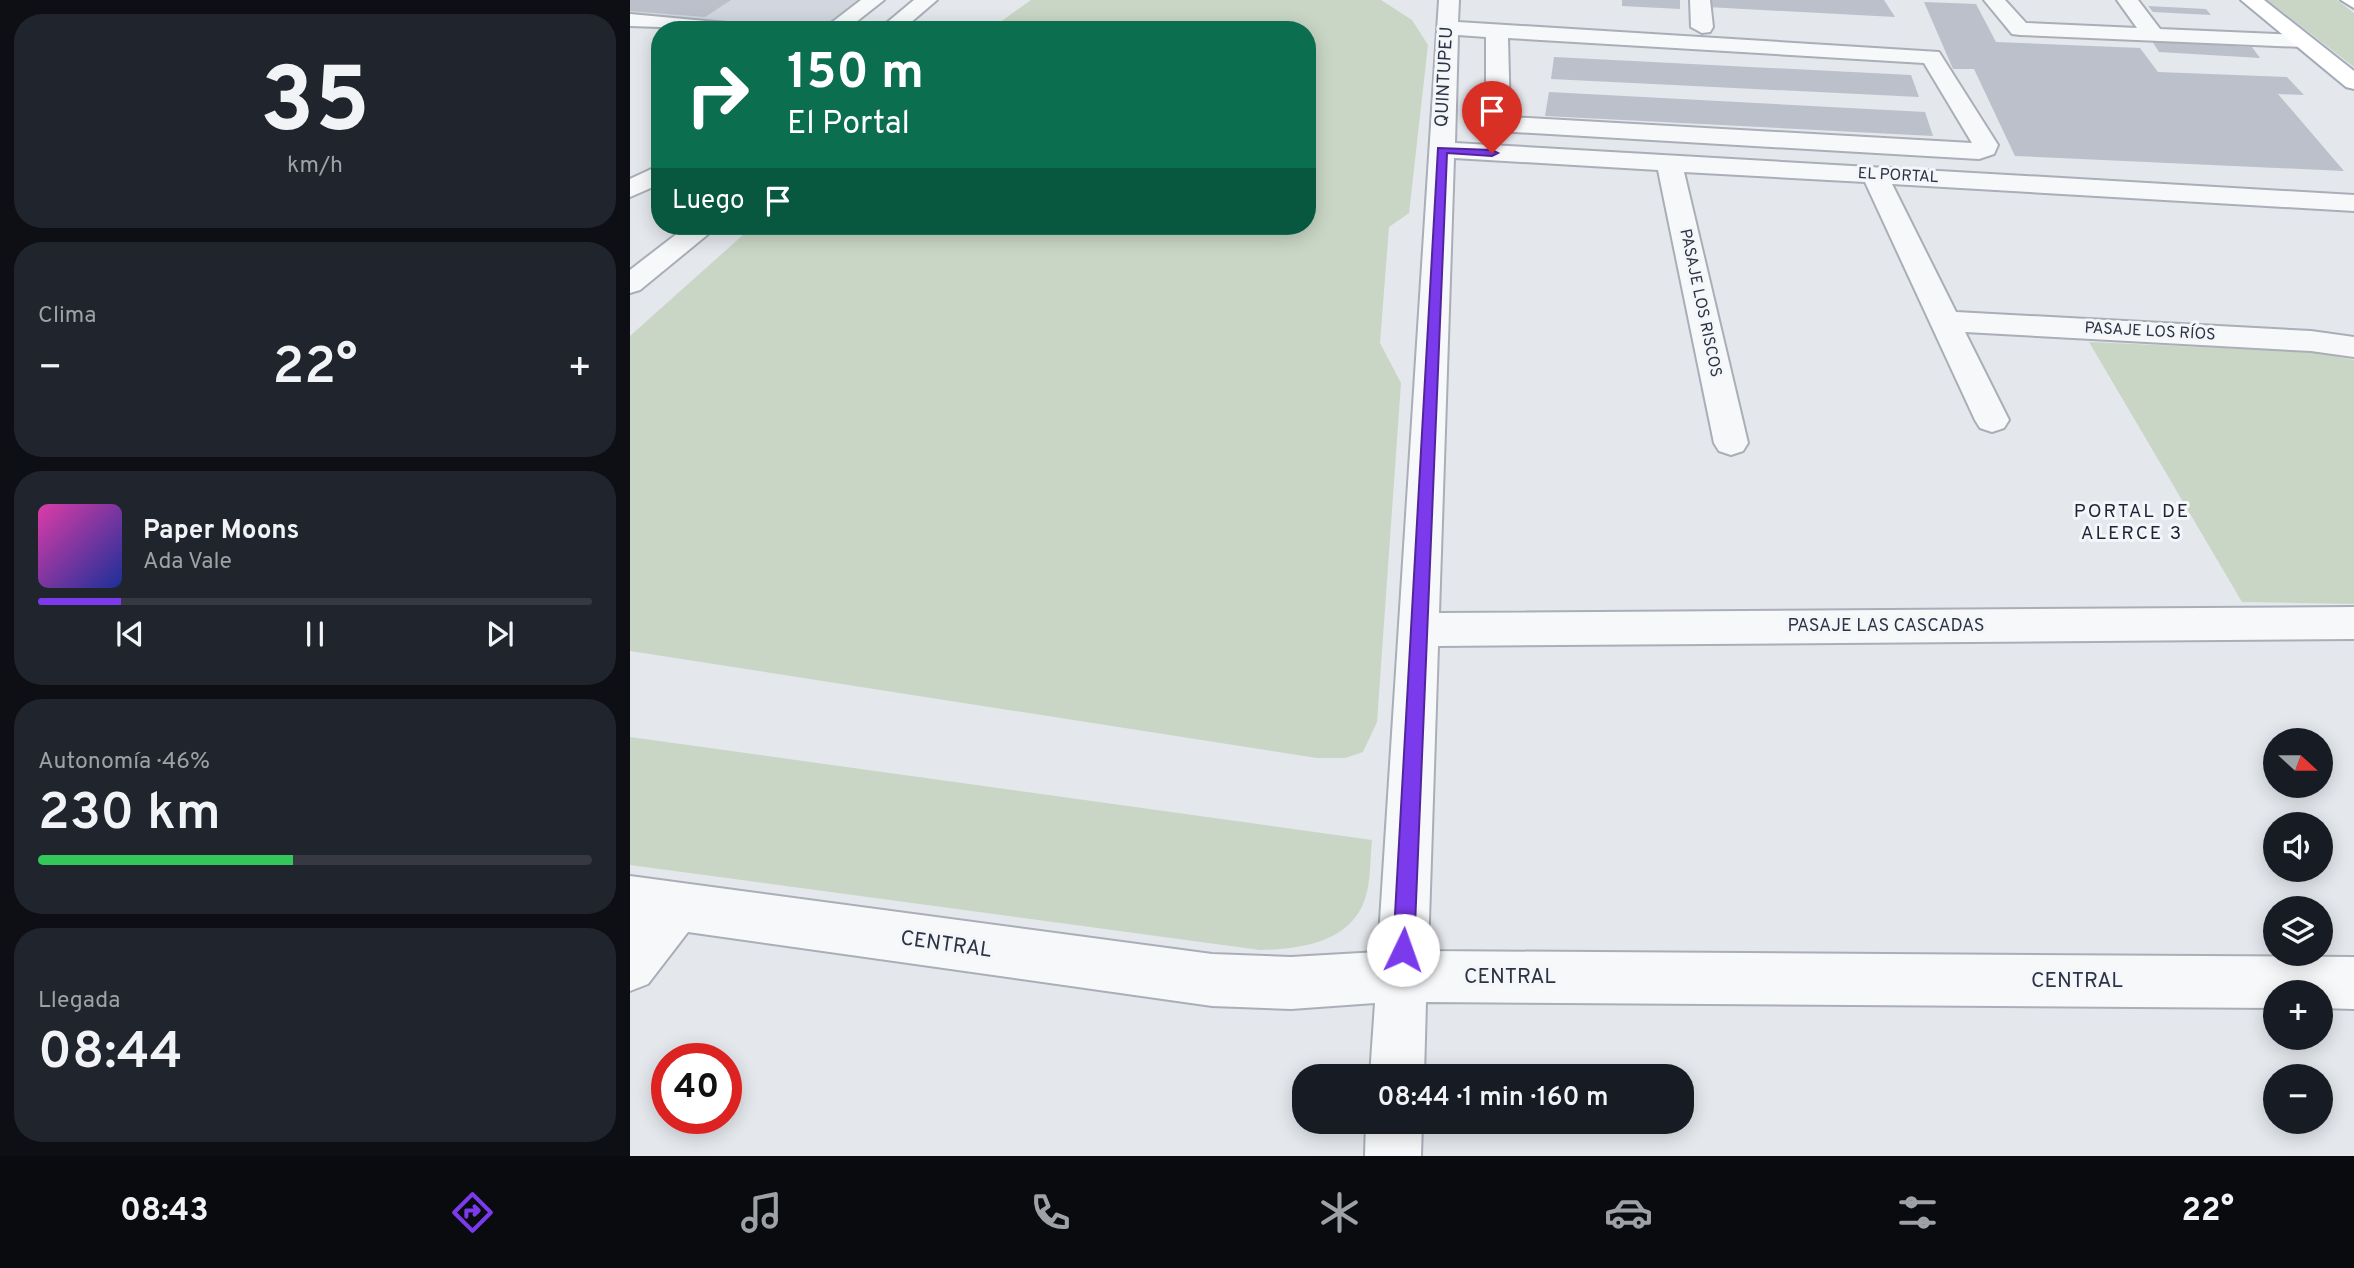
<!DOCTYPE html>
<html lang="es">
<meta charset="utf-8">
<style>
:root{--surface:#171b24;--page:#20242c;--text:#f1f3f6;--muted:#9ea1a6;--line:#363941;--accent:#7c3aed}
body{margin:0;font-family:Overpass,sans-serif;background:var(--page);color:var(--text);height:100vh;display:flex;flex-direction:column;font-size:26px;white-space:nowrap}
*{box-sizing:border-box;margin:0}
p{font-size:23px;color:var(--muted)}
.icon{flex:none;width:38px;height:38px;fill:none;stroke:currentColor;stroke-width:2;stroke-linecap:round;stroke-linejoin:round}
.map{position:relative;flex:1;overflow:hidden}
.sheet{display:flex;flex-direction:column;gap:14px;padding:14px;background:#0d0f14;width:630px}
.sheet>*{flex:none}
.banner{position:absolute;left:21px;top:21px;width:665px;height:214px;border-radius:28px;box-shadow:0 4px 18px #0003;background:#0b6e4f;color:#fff;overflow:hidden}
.needle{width:46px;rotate:111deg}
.tools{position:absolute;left:1633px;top:728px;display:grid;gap:14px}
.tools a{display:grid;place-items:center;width:70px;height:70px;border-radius:50%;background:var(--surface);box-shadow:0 4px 18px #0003;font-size:35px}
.speed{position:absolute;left:21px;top:1043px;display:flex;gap:14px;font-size:35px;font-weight:700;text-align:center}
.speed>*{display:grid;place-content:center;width:91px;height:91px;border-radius:50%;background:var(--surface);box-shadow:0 4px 18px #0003;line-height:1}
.speed .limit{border:10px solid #d22;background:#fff;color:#111}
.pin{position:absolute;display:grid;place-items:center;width:60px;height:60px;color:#fff;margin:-72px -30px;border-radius:50% 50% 50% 0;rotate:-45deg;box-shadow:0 0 7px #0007}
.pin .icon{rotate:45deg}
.me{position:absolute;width:77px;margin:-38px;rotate:3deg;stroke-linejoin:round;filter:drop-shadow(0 0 5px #0008)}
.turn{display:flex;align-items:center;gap:24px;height:147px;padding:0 21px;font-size:32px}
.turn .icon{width:91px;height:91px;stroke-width:2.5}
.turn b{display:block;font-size:49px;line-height:60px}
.then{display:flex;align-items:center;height:66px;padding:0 21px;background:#0003;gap:14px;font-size:26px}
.big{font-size:52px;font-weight:600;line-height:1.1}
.sheet .card{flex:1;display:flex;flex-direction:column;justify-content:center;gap:10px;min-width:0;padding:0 24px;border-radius:28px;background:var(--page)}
.sheet .dial{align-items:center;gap:0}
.dial b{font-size:91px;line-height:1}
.song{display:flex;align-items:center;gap:21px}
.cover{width:84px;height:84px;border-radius:10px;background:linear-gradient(135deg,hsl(320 70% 55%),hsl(230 70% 35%))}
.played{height:7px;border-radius:4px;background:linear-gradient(90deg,var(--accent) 15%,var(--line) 15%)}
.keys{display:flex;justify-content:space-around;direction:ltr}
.heat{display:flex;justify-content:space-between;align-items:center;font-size:38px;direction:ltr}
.charge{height:10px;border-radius:5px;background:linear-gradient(90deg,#34c759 46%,var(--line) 0)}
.trip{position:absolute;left:662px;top:1064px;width:402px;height:70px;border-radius:28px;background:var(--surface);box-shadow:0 4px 18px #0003;font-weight:600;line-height:70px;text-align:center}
.dock{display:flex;height:112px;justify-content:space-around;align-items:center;background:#090b0e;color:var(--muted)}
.dock .icon{width:49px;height:49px}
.dock .selected{color:var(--accent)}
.dock b{font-size:32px;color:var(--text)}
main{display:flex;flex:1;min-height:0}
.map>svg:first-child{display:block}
.built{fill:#d2d6de}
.green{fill:#c9d6c5}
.building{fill:#bbc0ca}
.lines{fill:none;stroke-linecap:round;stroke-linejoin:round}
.minor-casing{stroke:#a9aeb7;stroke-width:4}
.major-casing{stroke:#a3abb8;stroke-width:4}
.minor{fill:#f7f8fa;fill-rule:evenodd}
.major{fill:#fff;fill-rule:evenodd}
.route{fill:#7c3aed;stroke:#51269a;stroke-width:2}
.labels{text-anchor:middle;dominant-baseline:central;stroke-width:6;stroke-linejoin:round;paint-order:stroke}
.far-street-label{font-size:16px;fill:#2b3445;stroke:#f4f6f9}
.street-label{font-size:18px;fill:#2b3445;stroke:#f4f6f9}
.neighbourhood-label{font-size:19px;letter-spacing:2px;fill:#1d2536;stroke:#f4f6f9}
.near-street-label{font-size:21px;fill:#2b3445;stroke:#f4f6f9}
</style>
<main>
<section class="sheet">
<div class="card dial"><b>35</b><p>km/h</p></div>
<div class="card"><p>Clima</p>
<div class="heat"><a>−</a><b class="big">22°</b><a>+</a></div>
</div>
<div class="card">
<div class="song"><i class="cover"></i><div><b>Paper Moons</b><p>Ada Vale</p></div></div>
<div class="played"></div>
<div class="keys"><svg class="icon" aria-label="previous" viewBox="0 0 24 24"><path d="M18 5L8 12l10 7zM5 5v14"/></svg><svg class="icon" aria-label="pause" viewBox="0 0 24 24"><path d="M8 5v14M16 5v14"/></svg><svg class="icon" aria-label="next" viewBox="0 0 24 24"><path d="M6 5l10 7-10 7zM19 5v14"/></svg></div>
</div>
<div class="card"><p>Autonomía · 46%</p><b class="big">230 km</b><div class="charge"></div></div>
<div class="card"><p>Llegada</p><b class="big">08:44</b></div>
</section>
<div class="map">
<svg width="1724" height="1156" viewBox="0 0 1724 1156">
<rect width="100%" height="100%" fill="#e4e7ec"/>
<path class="built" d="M0,0H256L215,30H64L0,25Z"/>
<g class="green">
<path d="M401,0H751L782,20L798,45L779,213L759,227L750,343L771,383L747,722L733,752L715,758H687L0,651V336L123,226H677V30H359Z"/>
<path d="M1637,0H1707L1724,13V67Z"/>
<path d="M1459,342L1686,352L1724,360V604L1612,602Z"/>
<path d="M0,737L742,840C740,858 741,882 735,899C720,943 670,949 630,950L0,865Z"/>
</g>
<g class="building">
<path d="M0,0H101L75,17L0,11Z"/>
<path d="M992,0H1050V9L992,6Z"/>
<path d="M1077,0H1254L1265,17L1077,7Z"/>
<path d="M1294,2L1346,4L1366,42L1510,48L1528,72L1657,77L1674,95L1648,94L1714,171L1385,156L1344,69H1323Z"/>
<path d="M1518,6L1576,9L1581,15L1523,12Z"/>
<path d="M1522,41L1622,47L1630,58L1529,52Z"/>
<path d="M924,57L1281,75L1289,97L921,79Z"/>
<path d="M919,92L1295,112L1303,136L915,116Z"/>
</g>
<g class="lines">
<defs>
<g id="minor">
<path d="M231,0H254L216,30H192Z"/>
<path d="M284,0H307L272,30H248Z"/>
<path d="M809,0H829L828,22L1309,52L1368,145L1364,154L1349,159L868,131L859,129L856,124V37L828,35L825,143L1724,195V211L1262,184L1326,312L1681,331L1724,337V357L1681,351L1335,332L1379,420L1374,428L1362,432L1350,428L1345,420L1235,182L1054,172L1118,443L1113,451L1101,455L1089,451L1084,443L1028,170L824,158L809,613L1724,607V639L808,646L798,951L1724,957V1009L1690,1008V992H1645V1008L796,1002L794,1076H740L745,1003L661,1009L582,1006L58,932L18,984L0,991V876L582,954L661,957L748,952ZM878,38L1294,63L1342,143L880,117Z"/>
<path d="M1060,0H1080L1083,27L1080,32L1072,33L1061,27Z"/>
<path d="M1354,0H1375L1396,23L1507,28L1487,0H1508L1530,29L1672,35L1683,41L1672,47L1390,35L1382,34Z"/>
<path d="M0,14L108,24L118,30L0,26Z"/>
<path d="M30,165V184L0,197V179Z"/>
<path d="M57,226H88L10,290L0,293V270Z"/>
<path d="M736,1122H792L791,1156H735Z"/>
</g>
<g id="major">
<path d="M1611,0H1634L1724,71V89L1716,87Z"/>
<path d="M1711,0H1724V8Z"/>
</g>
</defs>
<use href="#minor" class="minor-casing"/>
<use href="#major" class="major-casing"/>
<use href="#minor" class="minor"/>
<use href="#major" class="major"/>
</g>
<path class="route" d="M808,148L862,150L868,153L862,156L817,153L784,950L780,957L773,960L766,957L763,950Z"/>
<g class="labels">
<g class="far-street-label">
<text transform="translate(1268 176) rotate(3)">EL PORTAL</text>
<text transform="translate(1070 303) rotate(78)">PASAJE LOS RISCOS</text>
<text transform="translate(1520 332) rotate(3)">PASAJE LOS RÍOS</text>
</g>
<g class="street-label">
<text transform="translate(815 77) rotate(-87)">QUINTUPEU</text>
<text x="1256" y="626">PASAJE LAS CASCADAS</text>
</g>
<g class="neighbourhood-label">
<text x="1502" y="512">PORTAL DE<tspan x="1502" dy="22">ALERCE 3</tspan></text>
</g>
<g class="near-street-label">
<text transform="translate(316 945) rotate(8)">CENTRAL</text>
<text x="880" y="977">CENTRAL</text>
<text x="1447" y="981">CENTRAL</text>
</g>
</g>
</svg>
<div class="tools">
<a><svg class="needle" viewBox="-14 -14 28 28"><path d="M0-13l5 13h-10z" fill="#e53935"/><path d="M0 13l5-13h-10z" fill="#9ea1a6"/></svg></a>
<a><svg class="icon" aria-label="sound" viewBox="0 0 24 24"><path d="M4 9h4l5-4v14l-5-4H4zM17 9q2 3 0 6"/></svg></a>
<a><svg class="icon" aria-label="layers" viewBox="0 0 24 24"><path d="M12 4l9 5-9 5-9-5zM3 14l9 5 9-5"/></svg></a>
<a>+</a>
<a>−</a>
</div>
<div class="speed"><div class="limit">40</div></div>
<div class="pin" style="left:862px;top:153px;background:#d93025"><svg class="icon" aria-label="arrive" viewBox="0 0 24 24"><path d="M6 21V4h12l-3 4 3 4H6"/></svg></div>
<svg class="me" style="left:773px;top:950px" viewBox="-20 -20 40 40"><circle r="19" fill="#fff"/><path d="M0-13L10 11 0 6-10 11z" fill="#7c3aed"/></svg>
<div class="trip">08:44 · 1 min · 160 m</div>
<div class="banner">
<div class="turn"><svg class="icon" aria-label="right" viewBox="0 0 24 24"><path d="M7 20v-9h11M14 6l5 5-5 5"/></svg><div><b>150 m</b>El Portal</div></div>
<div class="then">Luego<svg class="icon" aria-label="arrive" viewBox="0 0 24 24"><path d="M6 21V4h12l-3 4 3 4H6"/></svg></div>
</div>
</div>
</main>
<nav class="dock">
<b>08:43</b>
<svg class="icon selected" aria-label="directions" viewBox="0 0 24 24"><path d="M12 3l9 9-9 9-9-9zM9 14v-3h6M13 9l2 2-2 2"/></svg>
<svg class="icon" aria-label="music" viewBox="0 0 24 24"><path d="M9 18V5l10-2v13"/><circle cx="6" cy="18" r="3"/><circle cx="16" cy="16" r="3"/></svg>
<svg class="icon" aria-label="phone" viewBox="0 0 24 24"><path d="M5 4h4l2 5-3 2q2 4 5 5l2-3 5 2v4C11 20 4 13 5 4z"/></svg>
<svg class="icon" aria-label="climate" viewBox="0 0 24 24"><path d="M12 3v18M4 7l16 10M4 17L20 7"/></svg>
<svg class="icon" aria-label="car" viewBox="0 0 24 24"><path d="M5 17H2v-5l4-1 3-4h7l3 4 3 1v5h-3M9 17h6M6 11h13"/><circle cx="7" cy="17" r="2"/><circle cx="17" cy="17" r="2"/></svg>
<svg class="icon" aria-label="filters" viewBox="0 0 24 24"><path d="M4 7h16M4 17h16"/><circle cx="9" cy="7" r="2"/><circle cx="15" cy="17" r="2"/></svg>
<b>22°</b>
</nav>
